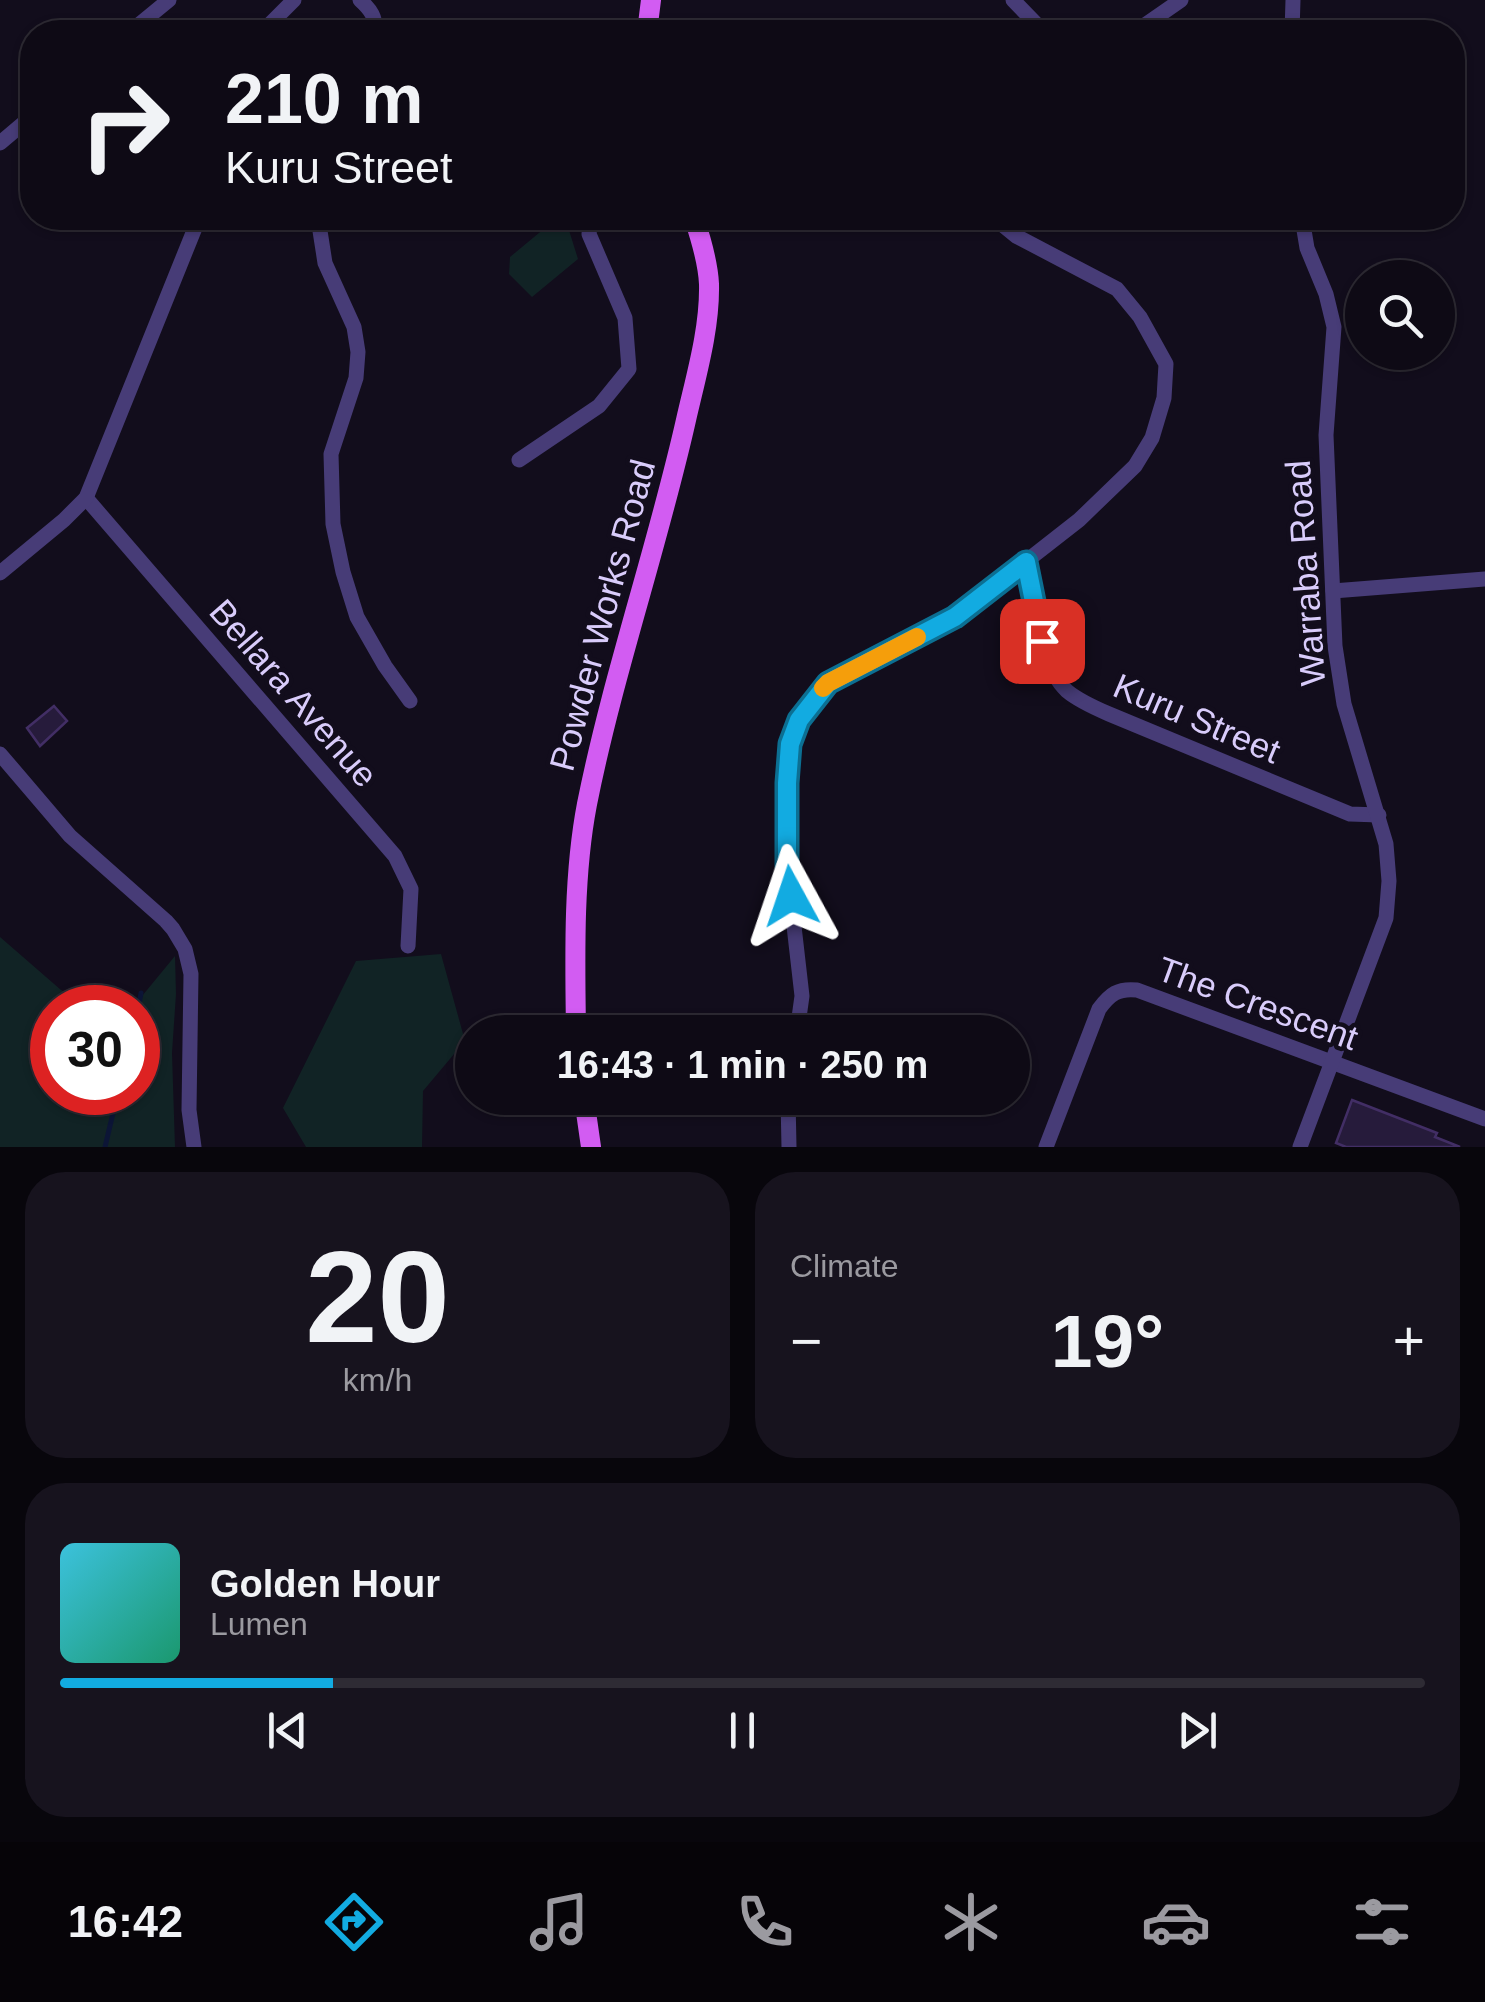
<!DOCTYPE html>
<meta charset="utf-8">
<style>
:root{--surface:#0e0a15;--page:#17131e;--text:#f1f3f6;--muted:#9b9aa0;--line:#2e2b34;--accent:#12abe1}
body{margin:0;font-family:Arial,sans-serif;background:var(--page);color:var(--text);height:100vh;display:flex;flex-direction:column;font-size:38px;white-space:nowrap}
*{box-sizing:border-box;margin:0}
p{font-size:32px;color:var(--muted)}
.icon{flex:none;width:55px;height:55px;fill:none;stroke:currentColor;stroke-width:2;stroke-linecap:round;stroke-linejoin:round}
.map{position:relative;height:1147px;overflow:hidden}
.sheet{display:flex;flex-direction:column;gap:25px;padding:25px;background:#08060c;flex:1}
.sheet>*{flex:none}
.top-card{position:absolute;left:20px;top:20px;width:1445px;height:210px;border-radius:40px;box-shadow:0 2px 8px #0004,0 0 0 2px var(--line);background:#0e0a15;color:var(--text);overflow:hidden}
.tools{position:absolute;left:1345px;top:260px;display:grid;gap:20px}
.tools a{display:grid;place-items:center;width:110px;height:110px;border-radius:50%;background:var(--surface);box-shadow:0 2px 8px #0004,0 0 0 2px var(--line);font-size:50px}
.speed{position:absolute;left:30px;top:985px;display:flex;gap:20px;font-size:50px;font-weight:700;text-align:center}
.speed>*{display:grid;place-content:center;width:130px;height:130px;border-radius:50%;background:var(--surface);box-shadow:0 2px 8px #0004,0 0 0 2px var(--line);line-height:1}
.speed .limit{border:15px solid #d22;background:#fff;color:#111}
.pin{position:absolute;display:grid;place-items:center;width:85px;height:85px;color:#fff;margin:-42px;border-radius:20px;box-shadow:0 5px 15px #0006}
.me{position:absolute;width:110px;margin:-55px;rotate:355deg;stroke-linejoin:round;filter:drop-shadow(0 0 8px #0008)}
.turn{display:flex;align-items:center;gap:35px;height:210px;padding:0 40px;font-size:45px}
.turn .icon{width:130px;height:130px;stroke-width:2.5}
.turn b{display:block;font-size:70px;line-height:85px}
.big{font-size:75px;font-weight:800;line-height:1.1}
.sheet .card{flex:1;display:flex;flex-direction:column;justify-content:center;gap:15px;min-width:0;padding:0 35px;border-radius:40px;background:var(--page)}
.sheet .dial{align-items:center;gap:0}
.dial b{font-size:130px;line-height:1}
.song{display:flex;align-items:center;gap:30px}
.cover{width:120px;height:120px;border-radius:15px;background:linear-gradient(135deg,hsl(190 70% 55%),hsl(160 70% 35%))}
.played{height:10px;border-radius:5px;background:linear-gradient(90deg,var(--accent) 20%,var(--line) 20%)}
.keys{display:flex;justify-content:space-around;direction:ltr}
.heat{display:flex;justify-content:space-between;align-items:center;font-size:55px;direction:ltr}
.sheet .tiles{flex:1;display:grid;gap:25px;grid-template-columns:1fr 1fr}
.card:last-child{grid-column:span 2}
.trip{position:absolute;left:455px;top:1015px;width:575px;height:100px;border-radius:50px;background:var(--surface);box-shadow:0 2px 8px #0004,0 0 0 2px var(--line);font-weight:800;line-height:100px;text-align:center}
.menu{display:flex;height:160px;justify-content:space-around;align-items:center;background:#060408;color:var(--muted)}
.menu .icon{width:70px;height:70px}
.menu .on{color:var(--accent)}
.menu b{font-size:45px;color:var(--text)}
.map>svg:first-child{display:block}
.green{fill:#112325}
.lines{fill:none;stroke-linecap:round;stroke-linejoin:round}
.stream{stroke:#0c1536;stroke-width:5}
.building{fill:#261b3b;stroke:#422e65;stroke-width:2.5}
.minor{stroke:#473c77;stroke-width:15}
.major{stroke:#d25cf2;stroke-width:20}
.route-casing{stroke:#0c6f92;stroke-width:25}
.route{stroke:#12abe1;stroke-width:18}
.slow{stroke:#f59e0b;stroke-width:18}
.labels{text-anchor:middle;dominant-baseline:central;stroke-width:9;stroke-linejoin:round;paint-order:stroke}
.street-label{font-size:35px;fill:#d9ccfb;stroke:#120d1c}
</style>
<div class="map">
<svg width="1485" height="1147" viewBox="0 0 1485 1147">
<rect width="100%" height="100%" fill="#120d1c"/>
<g class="green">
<path d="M557,218H569L568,227L578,259L532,297L509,274L510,257Z"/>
<path d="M0,937L61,990L92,1007L52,1008V1092H138V1008L133,1007L175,956L176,994L172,1053L175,1147H0Z"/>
<path d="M441,954L465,1041L423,1091L422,1147H306L283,1108L356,961Z"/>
</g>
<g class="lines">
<g class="stream">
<path d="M138,1009L141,993"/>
<path d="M105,1147L118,1092"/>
</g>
</g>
<g class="building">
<path d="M54,706L67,721L40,746L27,728Z"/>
<path d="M1352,1100L1437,1133L1435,1137L1460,1147H1346L1336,1143Z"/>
</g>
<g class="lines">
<g class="minor">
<path d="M360,0C371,10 376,17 375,32"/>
<path d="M1013,0L1044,32"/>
<path d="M130,32L169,0"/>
<path d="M262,32L294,0"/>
<path d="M1135,32L1181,0"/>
<path d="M1292,32L1293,0"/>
<path d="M0,143L32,116"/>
<path d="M318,218L325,263L354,327L358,352L356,378L331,454L333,524L343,572L357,617L385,666L410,701"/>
<path d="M519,460L599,406L629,369L625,318L589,234L591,218"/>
<path d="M86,498L395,856L411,889L408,946"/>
<path d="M1026,562C1034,599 1038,664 1067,691C1079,701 1095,708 1109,714L1350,814L1379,815"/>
<path d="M0,573L64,520L86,498L199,218"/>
<path d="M1333,591L1485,579"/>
<path d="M0,754L70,836L166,921L173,929L185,949L191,974L189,1110L194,1147"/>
<path d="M797,1032L802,996L787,865V783L790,744L799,720L827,683L955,617L1079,520L1135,466L1152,438L1164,398L1166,364L1140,317L1117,289L1016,236L994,218"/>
<path d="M788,1098L789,1147"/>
<path d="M1046,1147L1099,1009C1110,994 1118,988 1137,990L1485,1119"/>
<path d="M1300,1147L1386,918L1389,881L1386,844L1344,704L1335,646L1326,435L1334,327L1326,294L1307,248L1302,218"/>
</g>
<g class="major">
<path d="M647,32L651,0"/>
<path d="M576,1032C575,958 573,877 587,804C613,674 657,549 686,420C696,376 710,329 709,284C708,262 701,239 694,218"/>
<path d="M584,1098L591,1147"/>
</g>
</g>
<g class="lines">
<defs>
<path id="route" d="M791,896L787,865V783L790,744L799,720L828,683L955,617L1026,562L1042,641"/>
</defs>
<use href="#route" class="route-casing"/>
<use href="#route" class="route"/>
<path class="slow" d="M823,688L828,683L917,637"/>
</g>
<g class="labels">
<g class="street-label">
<text transform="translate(1305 573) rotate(-94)">Warraba Road</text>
<text transform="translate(602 615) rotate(-75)">Powder Works Road</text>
<text transform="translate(294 693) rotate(49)">Bellara Avenue</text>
<text transform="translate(1197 718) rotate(23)">Kuru Street</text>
<text transform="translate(1258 1003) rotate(20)">The Crescent</text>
</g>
</g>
</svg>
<div class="tools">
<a><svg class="icon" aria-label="search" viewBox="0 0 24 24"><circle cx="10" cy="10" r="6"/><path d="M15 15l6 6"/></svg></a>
</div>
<div class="speed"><div class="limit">30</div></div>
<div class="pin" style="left:1042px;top:641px;background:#d93025"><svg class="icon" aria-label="arrive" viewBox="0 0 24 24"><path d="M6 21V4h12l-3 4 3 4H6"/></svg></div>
<svg class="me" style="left:791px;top:896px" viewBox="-20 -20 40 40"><path d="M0-17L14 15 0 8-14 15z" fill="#12abe1" stroke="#fff" stroke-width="4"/></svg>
<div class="trip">16:43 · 1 min · 250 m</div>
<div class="top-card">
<div class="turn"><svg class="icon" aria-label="right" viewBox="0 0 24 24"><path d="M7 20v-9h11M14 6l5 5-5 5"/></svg><div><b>210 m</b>Kuru Street</div></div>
</div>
</div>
<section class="sheet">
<div class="tiles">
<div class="card dial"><b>20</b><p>km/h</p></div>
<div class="card"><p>Climate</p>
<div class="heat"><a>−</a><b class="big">19°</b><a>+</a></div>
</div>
<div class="card">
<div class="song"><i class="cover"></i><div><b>Golden Hour</b><p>Lumen</p></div></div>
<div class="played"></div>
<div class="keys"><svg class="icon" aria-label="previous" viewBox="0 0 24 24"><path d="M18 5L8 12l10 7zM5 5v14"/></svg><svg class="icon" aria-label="pause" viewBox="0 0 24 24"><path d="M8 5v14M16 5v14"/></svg><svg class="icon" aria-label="next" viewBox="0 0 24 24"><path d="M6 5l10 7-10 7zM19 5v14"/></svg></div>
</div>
</div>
</section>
<nav class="menu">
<b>16:42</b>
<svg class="icon on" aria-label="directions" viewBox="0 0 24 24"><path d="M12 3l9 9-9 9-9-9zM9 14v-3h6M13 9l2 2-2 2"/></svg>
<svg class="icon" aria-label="music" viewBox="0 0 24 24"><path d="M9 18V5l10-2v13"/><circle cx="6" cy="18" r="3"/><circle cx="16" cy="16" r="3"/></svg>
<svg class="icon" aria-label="phone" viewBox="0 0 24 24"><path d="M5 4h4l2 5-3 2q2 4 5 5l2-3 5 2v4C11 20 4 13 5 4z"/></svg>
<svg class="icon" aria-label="climate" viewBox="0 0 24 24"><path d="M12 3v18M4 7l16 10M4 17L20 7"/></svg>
<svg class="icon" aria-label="car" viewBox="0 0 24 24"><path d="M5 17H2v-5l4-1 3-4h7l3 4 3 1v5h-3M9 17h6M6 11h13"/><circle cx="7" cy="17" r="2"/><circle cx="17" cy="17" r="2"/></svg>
<svg class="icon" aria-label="filters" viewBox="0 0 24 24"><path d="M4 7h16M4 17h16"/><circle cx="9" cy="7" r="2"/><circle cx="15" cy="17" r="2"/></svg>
</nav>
